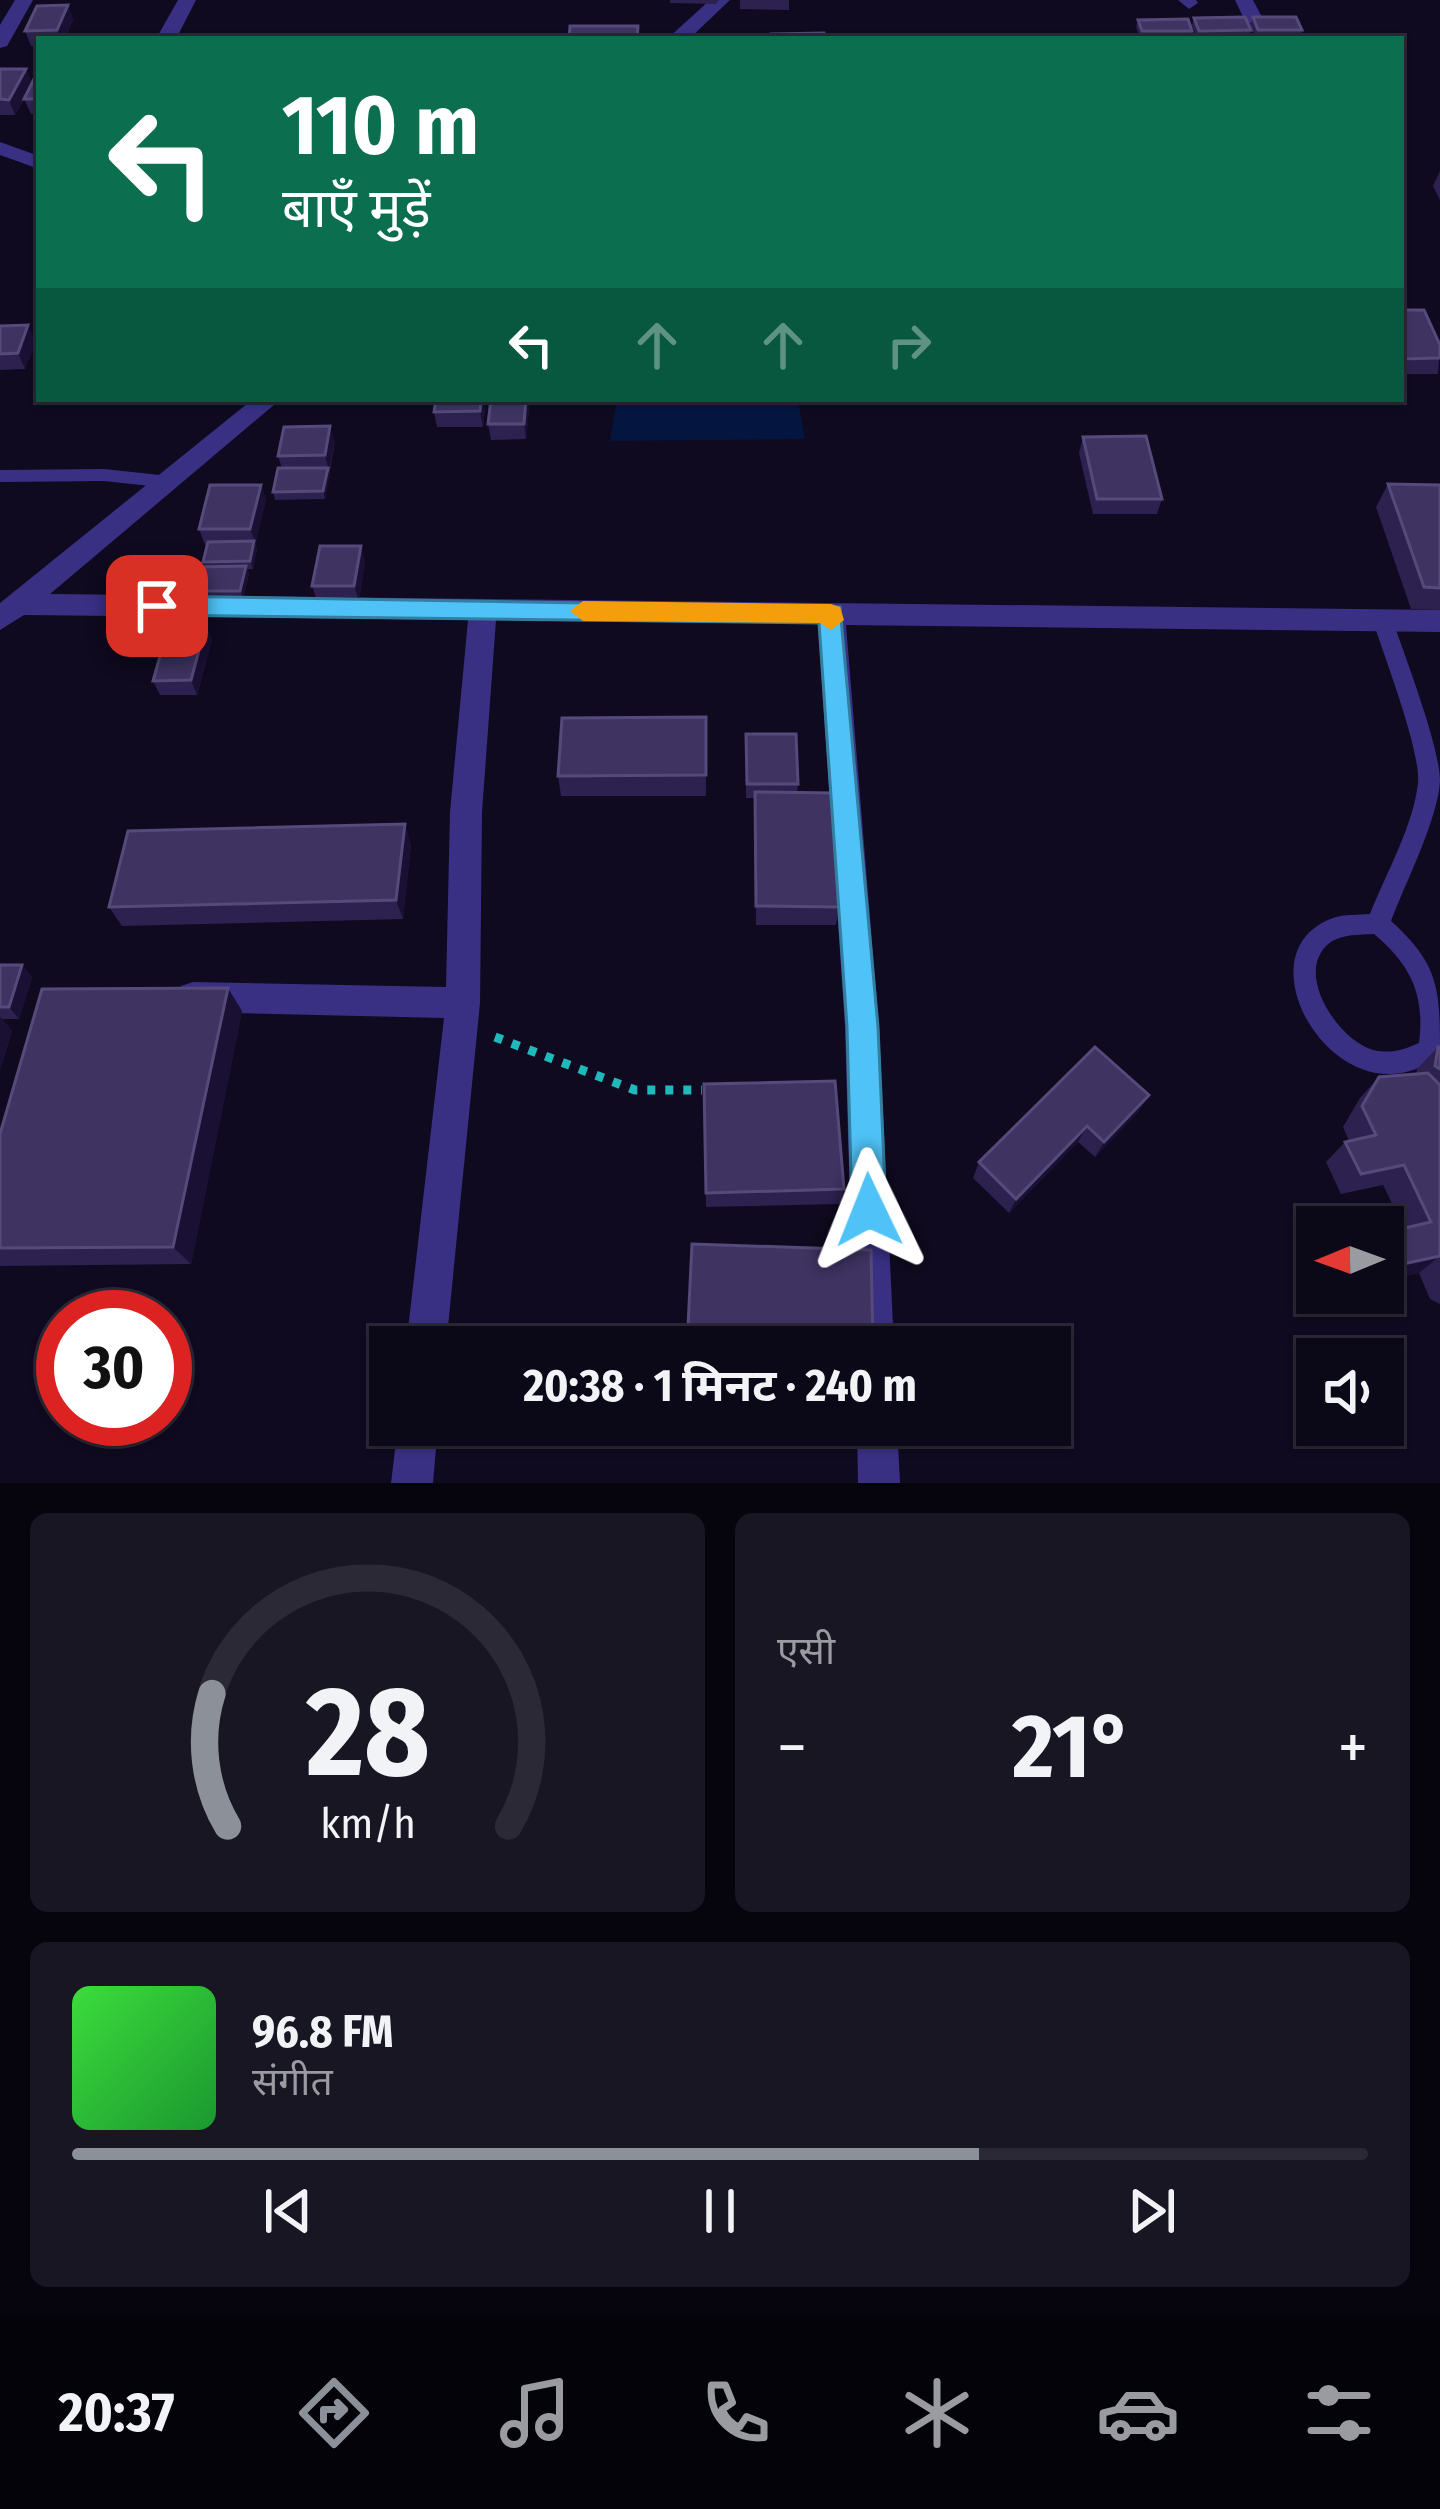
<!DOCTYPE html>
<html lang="hi">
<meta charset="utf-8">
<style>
:root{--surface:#0b0817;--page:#191624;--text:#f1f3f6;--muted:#9a9aa1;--line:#2b2936;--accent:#8c9099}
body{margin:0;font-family:"Fira Sans Condensed","Noto Sans Devanagari",sans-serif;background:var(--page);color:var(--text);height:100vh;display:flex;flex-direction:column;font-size:45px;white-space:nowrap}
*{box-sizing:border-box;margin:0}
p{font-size:39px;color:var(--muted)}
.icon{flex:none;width:66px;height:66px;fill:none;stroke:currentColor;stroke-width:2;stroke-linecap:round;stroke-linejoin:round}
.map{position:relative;height:1483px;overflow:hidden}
.sheet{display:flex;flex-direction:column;gap:30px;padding:30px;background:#06040d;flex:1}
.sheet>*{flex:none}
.guide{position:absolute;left:36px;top:36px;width:1368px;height:366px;border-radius:0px;box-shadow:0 3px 9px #0004,0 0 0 3px var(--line);background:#0b6e4f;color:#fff;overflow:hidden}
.needle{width:78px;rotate:269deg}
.buttons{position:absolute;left:1296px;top:1206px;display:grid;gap:24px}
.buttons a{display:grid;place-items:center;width:108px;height:108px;border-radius:0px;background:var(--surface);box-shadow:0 3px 9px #0004,0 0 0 3px var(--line);font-size:60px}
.speed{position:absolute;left:36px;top:1290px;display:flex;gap:24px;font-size:60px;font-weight:700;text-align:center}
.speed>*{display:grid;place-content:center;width:156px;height:156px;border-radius:50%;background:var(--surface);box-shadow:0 3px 9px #0004,0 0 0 3px var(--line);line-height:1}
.speed .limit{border:18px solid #d22;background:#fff;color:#111}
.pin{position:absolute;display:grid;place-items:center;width:102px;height:102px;color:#fff;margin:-51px;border-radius:24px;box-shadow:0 6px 18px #0006}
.me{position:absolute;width:132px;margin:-66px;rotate:358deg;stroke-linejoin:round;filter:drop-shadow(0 0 9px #0008)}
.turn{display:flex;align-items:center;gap:42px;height:252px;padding:0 48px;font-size:54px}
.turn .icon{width:156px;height:156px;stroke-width:2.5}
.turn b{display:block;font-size:84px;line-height:102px}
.lanes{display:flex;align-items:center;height:114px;padding:0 48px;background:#0003;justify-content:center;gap:60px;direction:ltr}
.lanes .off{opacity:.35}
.big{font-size:90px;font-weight:700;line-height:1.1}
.sheet .widget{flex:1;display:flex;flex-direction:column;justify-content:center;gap:18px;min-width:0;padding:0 42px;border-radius:18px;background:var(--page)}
.sheet .dial{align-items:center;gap:0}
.dial svg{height:312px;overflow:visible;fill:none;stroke:var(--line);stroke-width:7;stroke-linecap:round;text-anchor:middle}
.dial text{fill:var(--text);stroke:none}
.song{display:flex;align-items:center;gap:36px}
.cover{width:144px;height:144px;border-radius:18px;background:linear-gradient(135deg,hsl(120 70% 55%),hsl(130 70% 35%))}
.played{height:12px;border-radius:6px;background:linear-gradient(90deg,var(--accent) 70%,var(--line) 70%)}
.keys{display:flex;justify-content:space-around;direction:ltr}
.heat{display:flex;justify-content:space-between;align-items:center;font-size:66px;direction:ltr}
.sheet .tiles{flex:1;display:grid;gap:30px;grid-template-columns:1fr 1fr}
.widget:last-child{grid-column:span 2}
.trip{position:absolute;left:369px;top:1326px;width:702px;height:120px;border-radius:0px;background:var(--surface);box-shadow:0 3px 9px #0004,0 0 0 3px var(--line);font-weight:700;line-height:120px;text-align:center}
.dock{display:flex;height:192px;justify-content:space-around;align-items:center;background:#040309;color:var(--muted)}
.dock .icon{width:84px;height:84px}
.dock .active{color:var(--accent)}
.dock b{font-size:54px;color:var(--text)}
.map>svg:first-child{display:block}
.water{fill:#04153f}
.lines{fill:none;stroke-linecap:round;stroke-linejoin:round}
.path{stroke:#20b9bb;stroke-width:9;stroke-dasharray:8 10;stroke-linecap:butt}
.lane{fill:#393084;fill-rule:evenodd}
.street{fill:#393084;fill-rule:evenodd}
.wall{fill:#2d214f}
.shaded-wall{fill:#1a1034}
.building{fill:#3f3362;stroke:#564a7b;stroke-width:3}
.route{fill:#4fc3f7;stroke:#337fa1;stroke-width:3}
.slow{fill:#f59e0b}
</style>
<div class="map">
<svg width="1440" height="1483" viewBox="0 0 1440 1483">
<rect width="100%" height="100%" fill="#0f0a1f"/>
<path class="water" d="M617,399H798L805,439L610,441Z"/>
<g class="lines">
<path class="path" d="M495,1037L635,1090H702"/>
<g class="lane">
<path d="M104,469L169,476L178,482L169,488L104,481L0,482V470Z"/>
<path d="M1383,613L1393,621C1405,657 1440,747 1440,781C1438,819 1405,884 1391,921C1440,965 1440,990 1440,1055C1343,1132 1233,954 1333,918C1344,914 1358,915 1370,914C1386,873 1413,827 1418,783C1421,751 1384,656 1373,621ZM1374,934C1411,965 1425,995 1419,1043C1403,1050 1391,1054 1373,1050C1341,1041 1300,983 1322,951C1333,934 1355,935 1374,934Z"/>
</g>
<g class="street">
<path d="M15,0H33L7,46L0,48V25Z"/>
<path d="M178,0H196L176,39H156Z"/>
<path d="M710,0H730L689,39H667Z"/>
<path d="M1178,0H1196L1198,3L1189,9Z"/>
<path d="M1235,0H1253L1263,19L1260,23H1246Z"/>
<path d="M0,142L39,156V169L0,155Z"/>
<path d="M253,399H281L50,594L1440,610V632L846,625L879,1027L894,1347H854L845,1027L818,624L496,620L482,812L480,1003L446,1347H406L444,1018L193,1012L181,1008L176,997L181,986L193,982L446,987L450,812L468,620L24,615L0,630V603Z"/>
<path d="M398,1425H438L433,1483H391Z"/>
<path d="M857,1425H897L900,1483H858Z"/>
</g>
</g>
<g class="wall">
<path d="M670,0H719L716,4L670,3Z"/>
<path d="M740,0H789V10L740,9Z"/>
<path d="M68,5L73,20L65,39H39V46H31L25,31Z"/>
<path d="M1253,17L1302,30L1300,38H1256L1250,25Z"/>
<path d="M1194,18L1251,30L1248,38H1197L1192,25Z"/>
<path d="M1138,20L1192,31L1190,39H1140L1136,27Z"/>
<path d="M0,69H26L32,84L39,69V114H31L24,99L26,96L15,115H0Z"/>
<path d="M1440,171V200L1433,186Z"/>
<path d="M1401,310L1440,345L1438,374H1401Z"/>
<path d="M0,326L36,341L25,369L0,370Z"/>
<path d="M436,399H486L483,427H437L434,412Z"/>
<path d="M491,399H530L526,439L491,440L488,424Z"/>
<path d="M1083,437L1162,499L1157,514H1093L1079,453Z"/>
<path d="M335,442L325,499L275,500L273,492L282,468L278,456Z"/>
<path d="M1388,484L1440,485V610L1411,609L1376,507Z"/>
<path d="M261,485L266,500L255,544L257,549L253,569H247L249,574L243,598L194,599L190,591L205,566L203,562L208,545H205L199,529Z"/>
<path d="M365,561L359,601H317L312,586Z"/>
<path d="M212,639L197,695H160L153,681Z"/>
<path d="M706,717V796H561L558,776Z"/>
<path d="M746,734L798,784L797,793L839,907L836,925H756L755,798H746Z"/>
<path d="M411,844L403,919L122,926L109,907Z"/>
<path d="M0,965H22L32,977L19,1019H2L12,1031L0,1070Z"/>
<path d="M242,1011L191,1264L0,1266V1134Z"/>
<path d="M1438,1047H1440V1304L1430,1299L1419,1273L1383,1281V1235L1387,1232L1404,1228L1383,1185L1341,1194L1326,1162L1345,1142L1349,1141L1343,1127L1360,1098L1379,1077L1416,1074L1417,1069Z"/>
<path d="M704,1084L844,1189L841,1204L706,1207Z"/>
<path d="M1149,1095L1139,1111L1095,1157L1078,1142L1009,1213L973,1178L979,1162Z"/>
</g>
<g class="shaded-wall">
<path d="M68,5L73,20L65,39H60L57,30Z"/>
<path d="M26,69L32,85L15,115L9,100Z"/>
<path d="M28,325L36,341L25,369L18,353Z"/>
<path d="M481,399H486L483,427L480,411Z"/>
<path d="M526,399H530L526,439L524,424Z"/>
<path d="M330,426L335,442L329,471L325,455Z"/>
<path d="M328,468L330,475L325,499L323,491Z"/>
<path d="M261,485L266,500L256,544L250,529Z"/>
<path d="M254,541L257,549L253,569L250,561Z"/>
<path d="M361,546L365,561L359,601L354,586Z"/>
<path d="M246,566L249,574L243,598L240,591Z"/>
<path d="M206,624L212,639L197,695L191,680Z"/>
<path d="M405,824L411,844L403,919L396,900Z"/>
<path d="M22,965L32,977L19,1019L9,1007Z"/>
<path d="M228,988L242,1011L191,1264L173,1247Z"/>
<path d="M0,1017L12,1031L0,1070Z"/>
<path d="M1149,1095L1139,1111L1095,1157L1104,1142Z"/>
<path d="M1087,1126L1078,1142L1009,1213L1016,1199Z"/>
<path d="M1440,1256L1419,1273L1383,1281L1403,1264Z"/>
</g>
<g class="building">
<path d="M68,5L57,30L25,31L37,6Z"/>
<path d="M1245,17L1251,30L1199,31L1194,18Z"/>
<path d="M1253,17H1296L1302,30H1258Z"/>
<path d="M1188,19L1192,31H1142L1138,20Z"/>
<path d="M570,26H638L637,39H569Z"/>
<path d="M824,33L825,39H771V34Z"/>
<rect x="911" y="36" width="27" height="3"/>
<rect x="947" y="36" width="29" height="3"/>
<path d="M0,69H26L9,100L0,99Z"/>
<path d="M39,69V99H24Z"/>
<path d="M1401,310H1424L1440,345V358L1401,359Z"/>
<path d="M28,325L18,353L0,354V326Z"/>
<path d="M436,399H481L480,411L434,412Z"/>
<path d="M491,399H526L524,424H488Z"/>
<path d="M330,426L325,455L278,456L284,427Z"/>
<path d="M1146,436L1162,499H1097L1083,437Z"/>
<path d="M278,468H328L323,491L273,492Z"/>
<path d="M1388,484L1440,485V588L1424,587Z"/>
<path d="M210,485H261L250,529H199Z"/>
<path d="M254,541L250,561L203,562L208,542Z"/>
<path d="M320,546H361L354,586H312Z"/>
<path d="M246,566L240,591H190L197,567Z"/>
<path d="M169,624H206L191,680L153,681Z"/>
<path d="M706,717V775L558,776L562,718Z"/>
<path d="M746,734H796L798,784H747Z"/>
<path d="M755,792L833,793L839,907L756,906Z"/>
<path d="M405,824L396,900L109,907L128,831Z"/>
<path d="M0,965H22L9,1007H0Z"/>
<path d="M228,988L173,1247L0,1248V1134L42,989Z"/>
<path d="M1095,1047L1149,1095L1104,1142L1087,1126L1016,1199L979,1162Z"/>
<path d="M1438,1047H1440V1069L1435,1066Z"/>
<path d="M1428,1073L1440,1085V1256L1403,1264L1387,1232L1431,1222L1404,1165L1361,1174L1345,1142L1376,1135L1362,1106L1379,1077Z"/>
<path d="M835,1081L844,1189L706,1193L704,1084Z"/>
<path d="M692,1244L871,1250L873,1347H687Z"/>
</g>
<path class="route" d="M157,596L840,607L878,1027L886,1210L881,1222L869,1227L857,1222L852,1210L847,1027L819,623L157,615L144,606Z"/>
<path class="slow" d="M583,601L831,604L840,607L844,620L831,630L820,623L583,621L570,611Z"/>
</svg>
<div class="buttons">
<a><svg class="needle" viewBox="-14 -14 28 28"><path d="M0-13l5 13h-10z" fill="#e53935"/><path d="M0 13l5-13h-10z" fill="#9a9aa1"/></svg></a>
<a><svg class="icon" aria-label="sound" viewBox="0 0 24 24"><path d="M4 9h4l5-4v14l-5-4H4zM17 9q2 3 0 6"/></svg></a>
</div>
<div class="speed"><div class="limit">30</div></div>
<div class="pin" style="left:157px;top:606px;background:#d93025"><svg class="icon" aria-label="arrive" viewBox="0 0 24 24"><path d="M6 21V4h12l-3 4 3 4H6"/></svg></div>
<svg class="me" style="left:869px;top:1210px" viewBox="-20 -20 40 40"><path d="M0-17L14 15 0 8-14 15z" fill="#4fc3f7" stroke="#fff" stroke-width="4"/></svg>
<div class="trip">20:38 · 1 मिनट · 240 m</div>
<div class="guide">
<div class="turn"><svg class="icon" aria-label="left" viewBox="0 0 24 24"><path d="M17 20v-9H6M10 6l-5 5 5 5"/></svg><div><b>110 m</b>बाएँ मुड़ें</div></div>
<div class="lanes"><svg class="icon" aria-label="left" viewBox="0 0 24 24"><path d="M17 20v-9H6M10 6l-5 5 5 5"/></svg><svg class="icon off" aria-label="ahead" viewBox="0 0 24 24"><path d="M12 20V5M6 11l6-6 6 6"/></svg><svg class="icon off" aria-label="ahead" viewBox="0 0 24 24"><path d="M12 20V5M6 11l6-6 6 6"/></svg><svg class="icon off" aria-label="right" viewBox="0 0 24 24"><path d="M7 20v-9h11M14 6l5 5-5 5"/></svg></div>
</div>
</div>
<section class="sheet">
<div class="tiles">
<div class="widget dial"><svg viewBox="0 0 100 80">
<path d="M14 69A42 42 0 1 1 86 69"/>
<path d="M14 69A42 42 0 0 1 10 35" stroke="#8c9099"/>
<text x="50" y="56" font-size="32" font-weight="700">28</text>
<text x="50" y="72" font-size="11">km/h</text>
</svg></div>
<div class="widget"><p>एसी</p>
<div class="heat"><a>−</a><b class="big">21°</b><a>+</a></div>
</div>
<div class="widget">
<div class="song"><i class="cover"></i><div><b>96.8 FM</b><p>संगीत</p></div></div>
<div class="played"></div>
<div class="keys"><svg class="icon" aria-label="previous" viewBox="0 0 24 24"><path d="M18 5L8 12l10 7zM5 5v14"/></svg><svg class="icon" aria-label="pause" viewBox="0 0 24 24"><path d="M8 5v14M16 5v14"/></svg><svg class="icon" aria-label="next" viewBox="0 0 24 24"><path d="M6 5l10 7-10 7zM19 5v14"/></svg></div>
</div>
</div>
</section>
<nav class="dock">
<b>20:37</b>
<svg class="icon active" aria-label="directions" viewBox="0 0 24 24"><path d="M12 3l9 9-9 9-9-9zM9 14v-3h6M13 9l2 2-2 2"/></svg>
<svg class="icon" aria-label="music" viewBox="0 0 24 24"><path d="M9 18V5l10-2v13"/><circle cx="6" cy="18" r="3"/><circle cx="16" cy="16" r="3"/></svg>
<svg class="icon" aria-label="phone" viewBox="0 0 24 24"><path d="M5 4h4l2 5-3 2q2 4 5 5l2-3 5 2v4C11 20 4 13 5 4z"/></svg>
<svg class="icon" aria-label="climate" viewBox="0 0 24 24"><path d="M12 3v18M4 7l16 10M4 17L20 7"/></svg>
<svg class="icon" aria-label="car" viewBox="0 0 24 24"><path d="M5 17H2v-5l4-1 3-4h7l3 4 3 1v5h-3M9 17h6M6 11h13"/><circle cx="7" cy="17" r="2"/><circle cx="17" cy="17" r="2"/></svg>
<svg class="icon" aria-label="filters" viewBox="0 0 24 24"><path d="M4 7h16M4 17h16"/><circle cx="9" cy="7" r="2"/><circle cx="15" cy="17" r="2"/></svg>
</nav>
